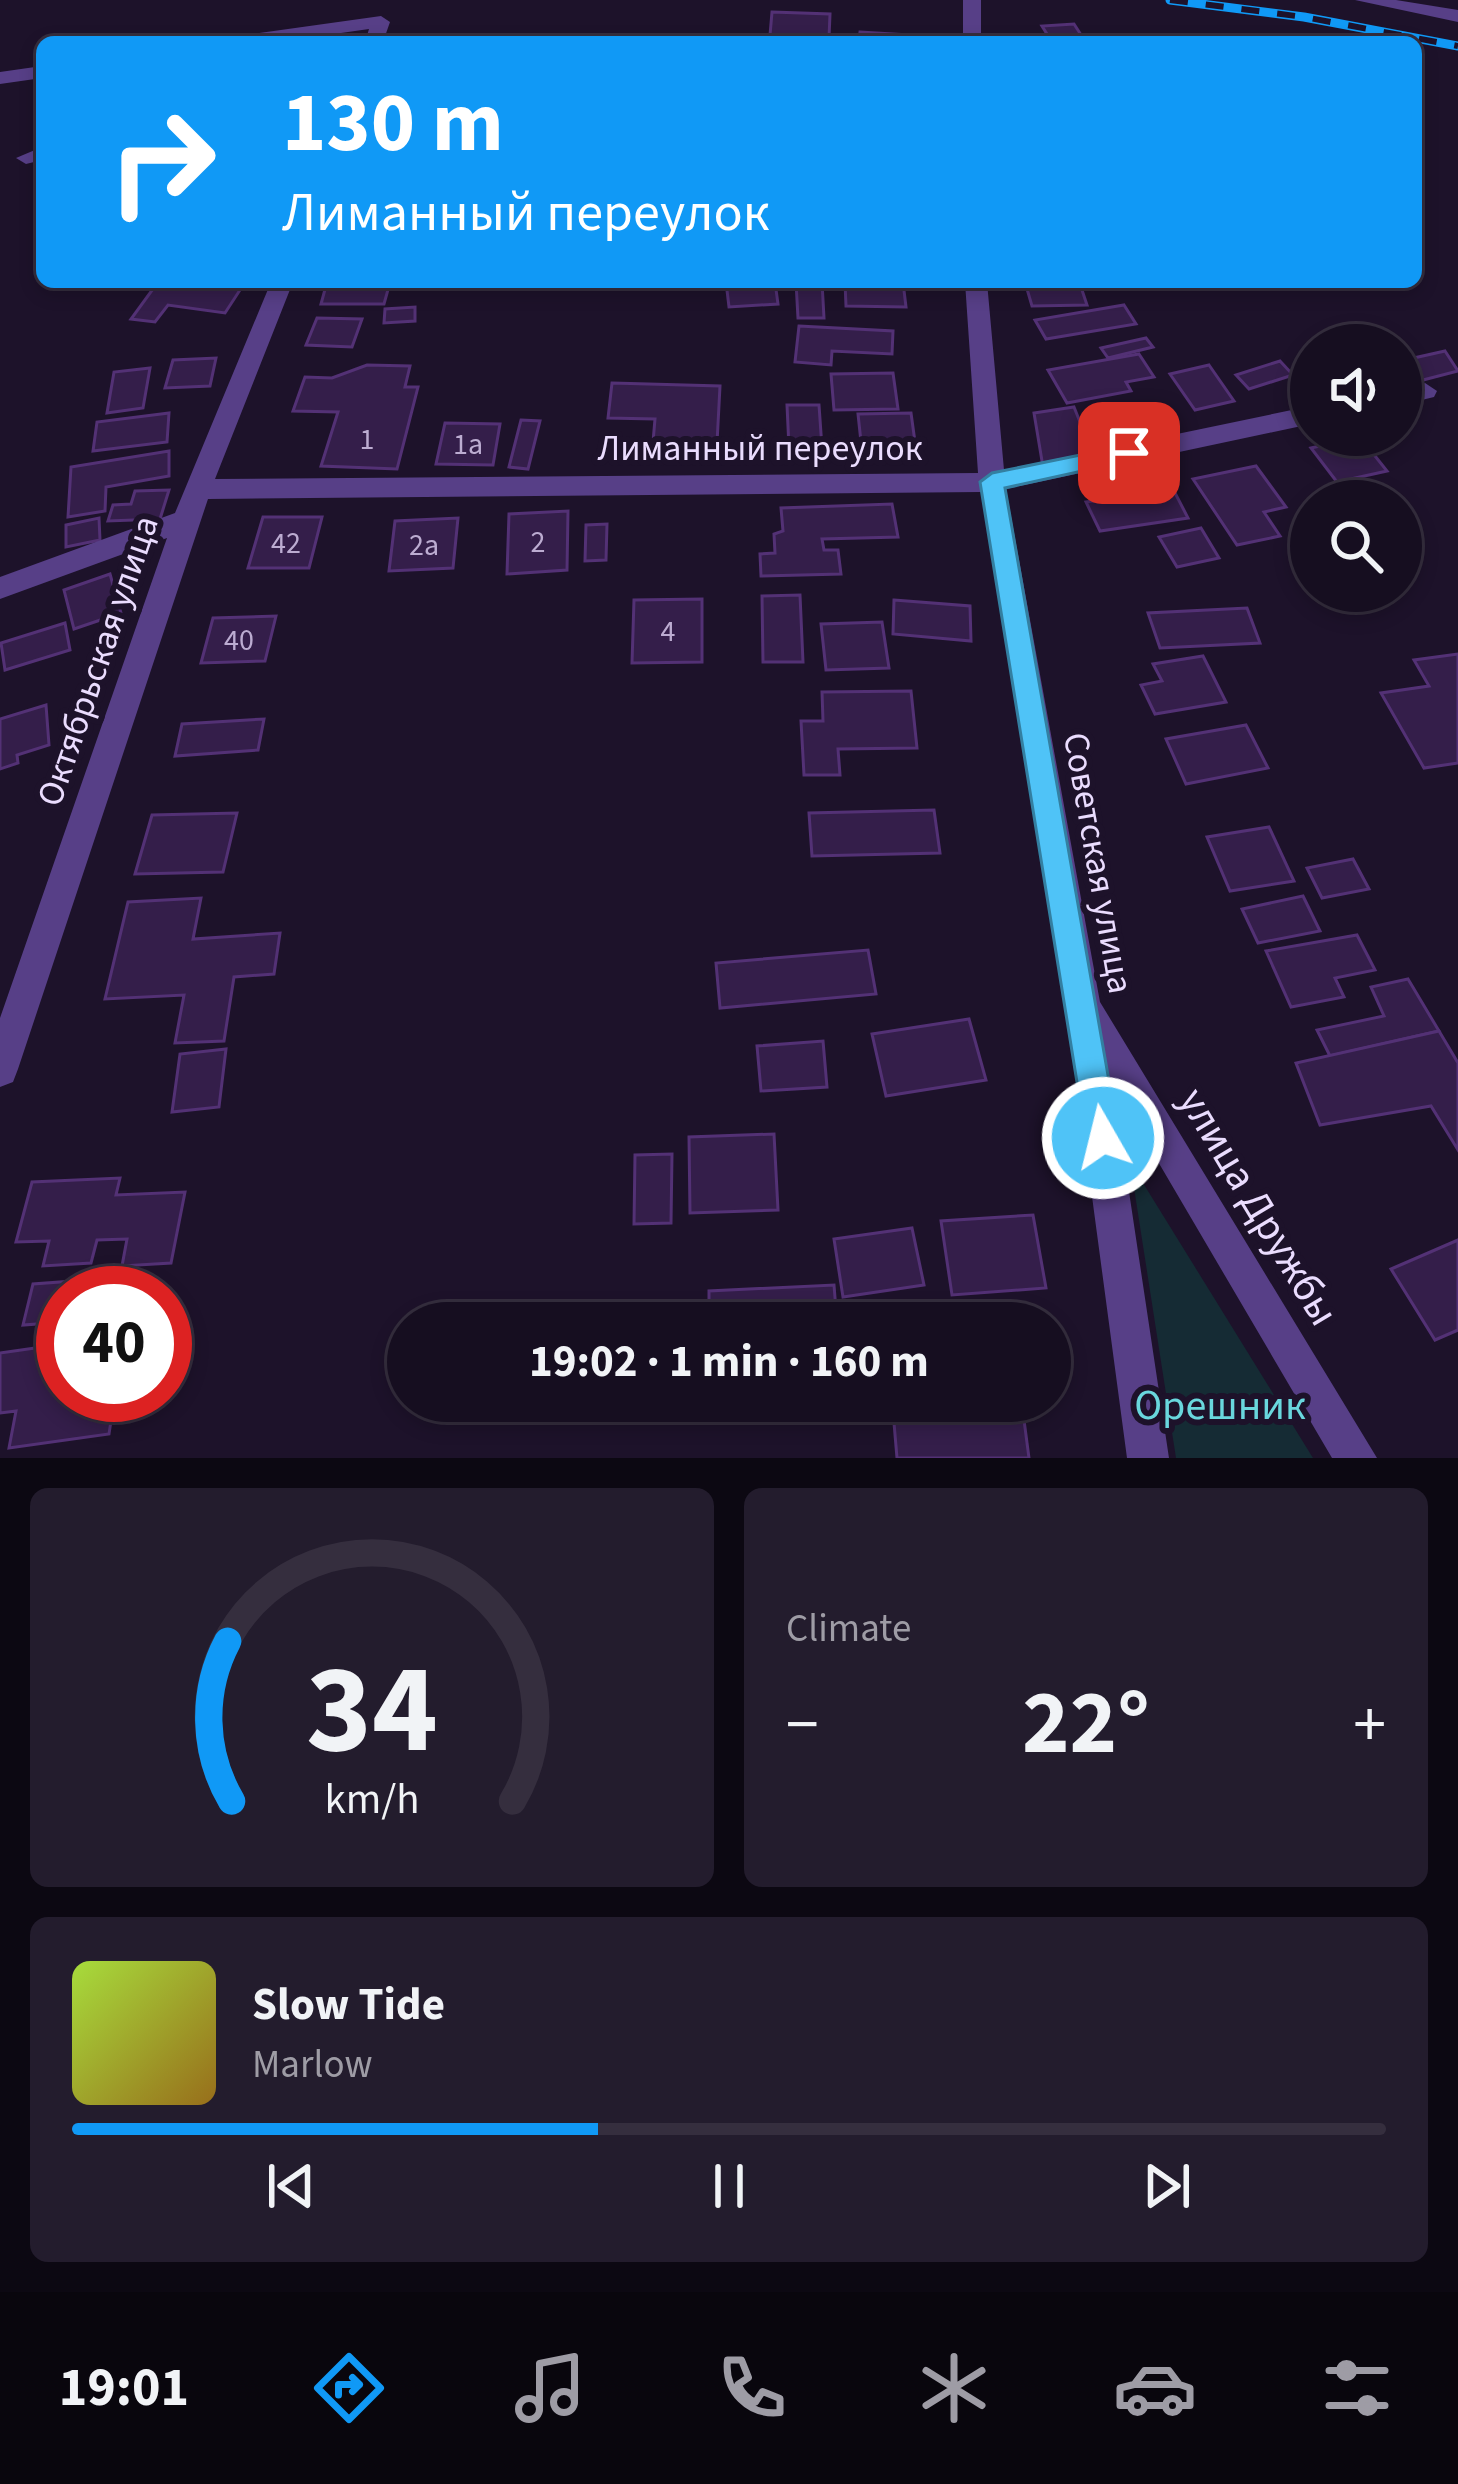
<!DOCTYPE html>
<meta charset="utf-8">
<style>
:root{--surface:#160e20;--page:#231c2d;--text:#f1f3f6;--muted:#9e9ca5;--line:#352e3e;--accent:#1099f6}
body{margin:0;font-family:"Source Sans 3",sans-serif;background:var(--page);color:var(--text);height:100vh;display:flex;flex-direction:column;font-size:45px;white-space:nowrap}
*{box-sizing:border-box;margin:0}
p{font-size:39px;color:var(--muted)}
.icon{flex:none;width:66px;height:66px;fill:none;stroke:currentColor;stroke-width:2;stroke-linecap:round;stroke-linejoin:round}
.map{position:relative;height:1458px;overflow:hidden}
.drawer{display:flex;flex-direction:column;gap:30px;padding:30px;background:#0c0812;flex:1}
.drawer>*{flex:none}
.banner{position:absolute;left:36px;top:36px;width:1386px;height:252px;border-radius:18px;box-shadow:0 6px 18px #0003,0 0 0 3px var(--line);background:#1099f6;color:#fff;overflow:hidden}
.tools{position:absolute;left:1290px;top:324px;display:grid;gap:24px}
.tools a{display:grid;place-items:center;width:132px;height:132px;border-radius:50%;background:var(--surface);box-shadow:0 6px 18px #0003,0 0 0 3px var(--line);font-size:60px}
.speed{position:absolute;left:36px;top:1266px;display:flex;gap:24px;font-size:60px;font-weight:700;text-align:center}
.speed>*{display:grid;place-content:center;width:156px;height:156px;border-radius:50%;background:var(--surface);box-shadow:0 6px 18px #0003,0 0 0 3px var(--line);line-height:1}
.speed .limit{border:18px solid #d22;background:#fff;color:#111}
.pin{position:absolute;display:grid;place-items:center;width:102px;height:102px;color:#fff;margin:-51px;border-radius:24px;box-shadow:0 6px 18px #0006}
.me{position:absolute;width:132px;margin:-66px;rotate:352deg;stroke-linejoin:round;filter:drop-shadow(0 0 9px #0008)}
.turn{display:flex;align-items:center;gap:42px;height:252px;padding:0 48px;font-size:54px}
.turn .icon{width:156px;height:156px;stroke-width:2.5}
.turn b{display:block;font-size:84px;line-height:102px}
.big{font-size:90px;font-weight:700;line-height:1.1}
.drawer .widget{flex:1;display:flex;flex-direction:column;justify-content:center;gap:18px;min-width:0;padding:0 42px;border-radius:18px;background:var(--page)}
.drawer .dial{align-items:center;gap:0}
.dial svg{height:312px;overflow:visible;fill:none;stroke:var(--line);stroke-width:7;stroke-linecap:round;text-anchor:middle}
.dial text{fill:var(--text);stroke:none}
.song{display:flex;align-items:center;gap:36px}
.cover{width:144px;height:144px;border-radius:18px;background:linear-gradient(135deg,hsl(80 70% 55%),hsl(40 70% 35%))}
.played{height:12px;border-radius:6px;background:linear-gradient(90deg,var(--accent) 40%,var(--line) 40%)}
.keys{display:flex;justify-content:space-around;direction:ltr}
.heat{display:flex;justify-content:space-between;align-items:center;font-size:66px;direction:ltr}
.drawer .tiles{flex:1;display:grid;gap:30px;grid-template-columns:1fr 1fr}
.widget:last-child{grid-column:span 2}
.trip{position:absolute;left:387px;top:1302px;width:684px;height:120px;border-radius:60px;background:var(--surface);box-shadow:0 6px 18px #0003,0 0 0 3px var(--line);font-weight:700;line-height:120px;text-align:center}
.dock{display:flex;height:192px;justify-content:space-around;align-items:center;background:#09060d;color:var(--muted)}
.dock .icon{width:84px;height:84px}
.dock .current{color:var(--accent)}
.dock b{font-size:54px;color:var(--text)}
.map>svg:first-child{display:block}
.green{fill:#152b34}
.building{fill:#341e4a;stroke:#533175;stroke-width:3}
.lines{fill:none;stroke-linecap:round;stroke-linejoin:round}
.minor{fill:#573f87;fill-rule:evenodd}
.rail-casing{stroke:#1099f6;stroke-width:9}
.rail{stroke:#1d122a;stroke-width:6;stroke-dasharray:18;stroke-linecap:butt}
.route{fill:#4fc3f7;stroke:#337fa1;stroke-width:3}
.labels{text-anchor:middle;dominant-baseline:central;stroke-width:12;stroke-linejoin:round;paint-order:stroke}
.number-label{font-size:30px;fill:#bcacd1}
.street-label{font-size:36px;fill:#eadcfe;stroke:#1d122a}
.near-street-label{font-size:42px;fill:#eadcfe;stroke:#1d122a}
.near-park-label{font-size:42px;fill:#69d7dd;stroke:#1d122a}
</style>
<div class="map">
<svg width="1458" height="1458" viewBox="0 0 1458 1458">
<rect width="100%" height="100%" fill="#1d122a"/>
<path class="green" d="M1130,1162L1313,1458H1176Z"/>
<g class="building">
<path d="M772,12L830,14L829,38L770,35Z"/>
<path d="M1074,24L1085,41L1052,42L1042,26Z"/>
<path d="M860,32L908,35L907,42H859Z"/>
<path d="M158,282H187L240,290L225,313L168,305L155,322L131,319Z"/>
<path d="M327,282H418L389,286L384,304H321Z"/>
<path d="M726,282H775L778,304L729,307Z"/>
<path d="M796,282H822L824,318H798Z"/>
<path d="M845,282H903L906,307L846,306Z"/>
<path d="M1081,287L1087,305L1032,306L1027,289Z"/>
<path d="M1124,305L1136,324L1046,339L1035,320Z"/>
<path d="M415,307V321L384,323L385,309Z"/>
<path d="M317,318L362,319L352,347L306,345Z"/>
<path d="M799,326L893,331L892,354L832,351L831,365L795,362Z"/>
<path d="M1146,338L1153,347L1108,358L1101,348Z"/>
<path d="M1445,351L1458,371L1423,380L1405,360Z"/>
<path d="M1139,354L1154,377L1126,382L1131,391L1067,403L1048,370Z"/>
<path d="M216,358L210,386L165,388L173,360Z"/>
<path d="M1280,361L1293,375L1249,389L1236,375Z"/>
<path d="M367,365L410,366L405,387H418L397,469L321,466L338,412L293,411L305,377L332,378Z"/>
<path d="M1209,365L1234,401L1195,410L1170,374Z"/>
<path d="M150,368L143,408L107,413L114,372Z"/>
<path d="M893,373L898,409L834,410L831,374Z"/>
<path d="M612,383L720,386L717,443L653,442L655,419L608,418Z"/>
<path d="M787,405H819L822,448H789Z"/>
<path d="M1074,407L1084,432L1114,424L1131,442L1043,467L1034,413Z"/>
<path d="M169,413L167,442L93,451L97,422Z"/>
<path d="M911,413L915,442H861L858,414Z"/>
<path d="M521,420L540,421L528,469L509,467Z"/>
<path d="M445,423L500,424L493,465L436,464Z"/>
<path d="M1360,437L1387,471L1337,482L1311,448Z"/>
<path d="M169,451V476L106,487L105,511L68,517L71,467Z"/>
<path d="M1256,466L1286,507L1264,512L1280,536L1237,545L1193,479Z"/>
<path d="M1173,489L1188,518L1100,531L1086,502Z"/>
<path d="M169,490L160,519L108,521L113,505L131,504L135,491Z"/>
<path d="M892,504L898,537L822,539L824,550H838L841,574L761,576L760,554L775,553L774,534L783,531L781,508Z"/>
<path d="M568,511L567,570L507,574L509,514Z"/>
<path d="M263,517H322L309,568H248Z"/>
<path d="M99,518L100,540L66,547V525Z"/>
<path d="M458,518L453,568L389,571L395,521Z"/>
<path d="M607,524L606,560L585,561L586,525Z"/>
<path d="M1201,528L1219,558L1177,567L1159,537Z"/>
<path d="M110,574L121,613L74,629L64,590Z"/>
<path d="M800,595L803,662H763L762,596Z"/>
<path d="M702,599V662L632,663L634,600Z"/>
<path d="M894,600L970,606L971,641L893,634Z"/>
<path d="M1247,608L1260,643L1160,648L1148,613Z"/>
<path d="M276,616L265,661L201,663L213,618Z"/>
<path d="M882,622L889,668L826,670L821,624Z"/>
<path d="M65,623L70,650L5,670L1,643Z"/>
<path d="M1458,654V763L1424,768L1381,693L1429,686L1414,660Z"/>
<path d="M1203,656L1226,702L1155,714L1141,685L1162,681L1153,664Z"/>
<path d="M911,691L917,748L838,749L840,775H804L801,721H823L822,692Z"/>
<path d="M46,705L49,745L17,755L18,763L0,769V719Z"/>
<path d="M264,719L258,750L175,756L182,724Z"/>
<path d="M1246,725L1268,768L1186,784L1166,739Z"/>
<path d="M934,810L940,853L812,856L809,813Z"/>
<path d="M237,813L223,872L135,874L152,815Z"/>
<path d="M1269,827L1294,881L1230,891L1207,837Z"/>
<path d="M1353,859L1369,889L1322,898L1307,868Z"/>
<path d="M1303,896L1320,931L1258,943L1242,909Z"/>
<path d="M201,898L193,939L280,933L274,974L234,977L224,1041L175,1043L184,995L105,999L128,902Z"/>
<path d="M1357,935L1375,970L1335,978L1344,997L1291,1007L1266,951Z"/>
<path d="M868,950L876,994L720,1008L716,963Z"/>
<path d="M1408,979L1439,1031L1330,1056L1317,1030L1384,1016L1371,987Z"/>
<path d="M969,1019L986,1080L886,1096L872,1034Z"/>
<path d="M1439,1031L1458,1063V1150L1431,1106L1320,1125L1296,1063Z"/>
<path d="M823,1041L827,1087L761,1091L757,1046Z"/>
<path d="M226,1049L219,1107L172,1112L180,1054Z"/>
<path d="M774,1134L778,1210L690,1213L689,1137Z"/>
<path d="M672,1154L671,1223L634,1224L635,1155Z"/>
<path d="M120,1178L116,1195L185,1192L171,1263L122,1266L127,1239L97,1240L91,1263L43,1266L49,1241L16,1242L32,1182Z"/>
<path d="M1033,1215L1046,1288L952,1295L941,1221Z"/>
<path d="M912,1228L924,1285L843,1297L834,1239Z"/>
<path d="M1458,1240V1330L1435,1340L1391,1269Z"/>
<path d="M102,1279L99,1293H63V1322L23,1325L33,1284Z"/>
<path d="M834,1285L837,1323H709V1291Z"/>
<path d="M63,1344V1395H115L109,1434L9,1448L16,1411L0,1413V1353Z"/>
<path d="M1024,1420L1029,1458H897L894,1423Z"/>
</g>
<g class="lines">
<g class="minor">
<rect x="963" y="0" width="18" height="42"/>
<path d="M1355,0H1396L1458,10V22Z"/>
<path d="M381,16L390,22L383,42H365L369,29L278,42H229L238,36Z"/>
<path d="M42,66V78L0,84V72Z"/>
<path d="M42,147V160L26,164L16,158Z"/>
<path d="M271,282H293L215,479L978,473L965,282H987L1004,470L1311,406V424L1006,489L1100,1002L1377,1458H1332L1113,1085L1169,1458H1127L1066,1002L981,492L208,499L18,1069L13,1082L0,1087V1018L167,538L0,599V577L175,513Z"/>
<path d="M1425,383L1437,391L1434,397L1401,405V387Z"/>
</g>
<defs>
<path id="rail" d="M1170,0L1304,17L1458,46"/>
</defs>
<use href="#rail" class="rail-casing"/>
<use href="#rail" class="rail"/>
</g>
<path class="route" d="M1129,445L1140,453L1137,459L1005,488L1119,1138L1115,1150L1103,1155L1091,1150L1086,1138L980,482L992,473Z"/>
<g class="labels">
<g class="number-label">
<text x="367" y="439">1</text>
<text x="468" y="444">1а</text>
<text x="538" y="542">2</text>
<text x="286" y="543">42</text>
<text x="424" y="545">2а</text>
<text x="668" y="631">4</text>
<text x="239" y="640">40</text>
</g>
<g class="street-label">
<text x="760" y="448">Лиманный переулок</text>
<text transform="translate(98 661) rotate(-71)">Октябрьская улица</text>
<text transform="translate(1098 863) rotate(80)">Советская улица</text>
</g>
<g class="near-street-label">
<text transform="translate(1258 1207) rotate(59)">улица Дружбы</text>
</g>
<g class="near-park-label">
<text x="1220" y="1406">Орешник</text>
</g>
</g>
</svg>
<div class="tools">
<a><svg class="icon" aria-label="sound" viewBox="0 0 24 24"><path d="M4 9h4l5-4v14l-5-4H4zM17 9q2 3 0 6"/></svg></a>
<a><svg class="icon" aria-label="search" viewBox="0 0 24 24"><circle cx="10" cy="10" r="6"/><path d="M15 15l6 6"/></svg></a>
</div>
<div class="speed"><div class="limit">40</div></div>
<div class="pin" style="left:1129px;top:453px;background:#d93025"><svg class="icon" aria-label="arrive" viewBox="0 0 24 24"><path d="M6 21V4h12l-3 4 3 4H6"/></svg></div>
<svg class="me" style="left:1103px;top:1138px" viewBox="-20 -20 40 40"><circle r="17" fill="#4fc3f7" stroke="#fff" stroke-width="3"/><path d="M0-11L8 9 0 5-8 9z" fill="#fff"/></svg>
<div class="trip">19:02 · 1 min · 160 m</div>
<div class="banner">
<div class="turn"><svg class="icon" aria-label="right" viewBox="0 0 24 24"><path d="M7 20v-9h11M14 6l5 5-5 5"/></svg><div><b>130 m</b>Лиманный переулок</div></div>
</div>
</div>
<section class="drawer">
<div class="tiles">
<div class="widget dial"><svg viewBox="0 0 100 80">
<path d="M14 69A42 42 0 1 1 86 69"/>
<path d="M14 69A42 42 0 0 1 13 28" stroke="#1099f6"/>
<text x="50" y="56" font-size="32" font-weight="700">34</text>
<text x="50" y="72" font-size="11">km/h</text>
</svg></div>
<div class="widget"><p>Climate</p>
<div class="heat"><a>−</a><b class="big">22°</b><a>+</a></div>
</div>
<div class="widget">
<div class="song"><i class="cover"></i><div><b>Slow Tide</b><p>Marlow</p></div></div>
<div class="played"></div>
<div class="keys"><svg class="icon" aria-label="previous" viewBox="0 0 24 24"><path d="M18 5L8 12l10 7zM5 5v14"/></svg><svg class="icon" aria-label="pause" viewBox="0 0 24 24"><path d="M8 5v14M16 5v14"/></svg><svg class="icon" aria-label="next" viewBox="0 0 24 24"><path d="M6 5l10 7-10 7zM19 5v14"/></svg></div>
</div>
</div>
</section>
<nav class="dock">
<b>19:01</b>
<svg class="icon current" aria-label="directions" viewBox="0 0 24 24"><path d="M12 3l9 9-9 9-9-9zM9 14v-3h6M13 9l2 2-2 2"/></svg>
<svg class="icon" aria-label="music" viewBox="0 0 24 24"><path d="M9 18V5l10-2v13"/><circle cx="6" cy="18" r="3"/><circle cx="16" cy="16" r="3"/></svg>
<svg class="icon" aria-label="phone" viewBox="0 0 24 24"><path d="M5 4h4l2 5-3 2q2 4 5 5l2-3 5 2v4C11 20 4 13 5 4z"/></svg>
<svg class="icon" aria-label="climate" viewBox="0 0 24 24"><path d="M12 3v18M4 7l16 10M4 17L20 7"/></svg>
<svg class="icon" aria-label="car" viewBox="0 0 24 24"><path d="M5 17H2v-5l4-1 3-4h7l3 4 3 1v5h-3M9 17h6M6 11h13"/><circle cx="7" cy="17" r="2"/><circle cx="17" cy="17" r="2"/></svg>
<svg class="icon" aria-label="filters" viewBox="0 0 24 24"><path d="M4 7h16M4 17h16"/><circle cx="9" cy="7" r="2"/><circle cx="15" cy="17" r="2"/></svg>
</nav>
